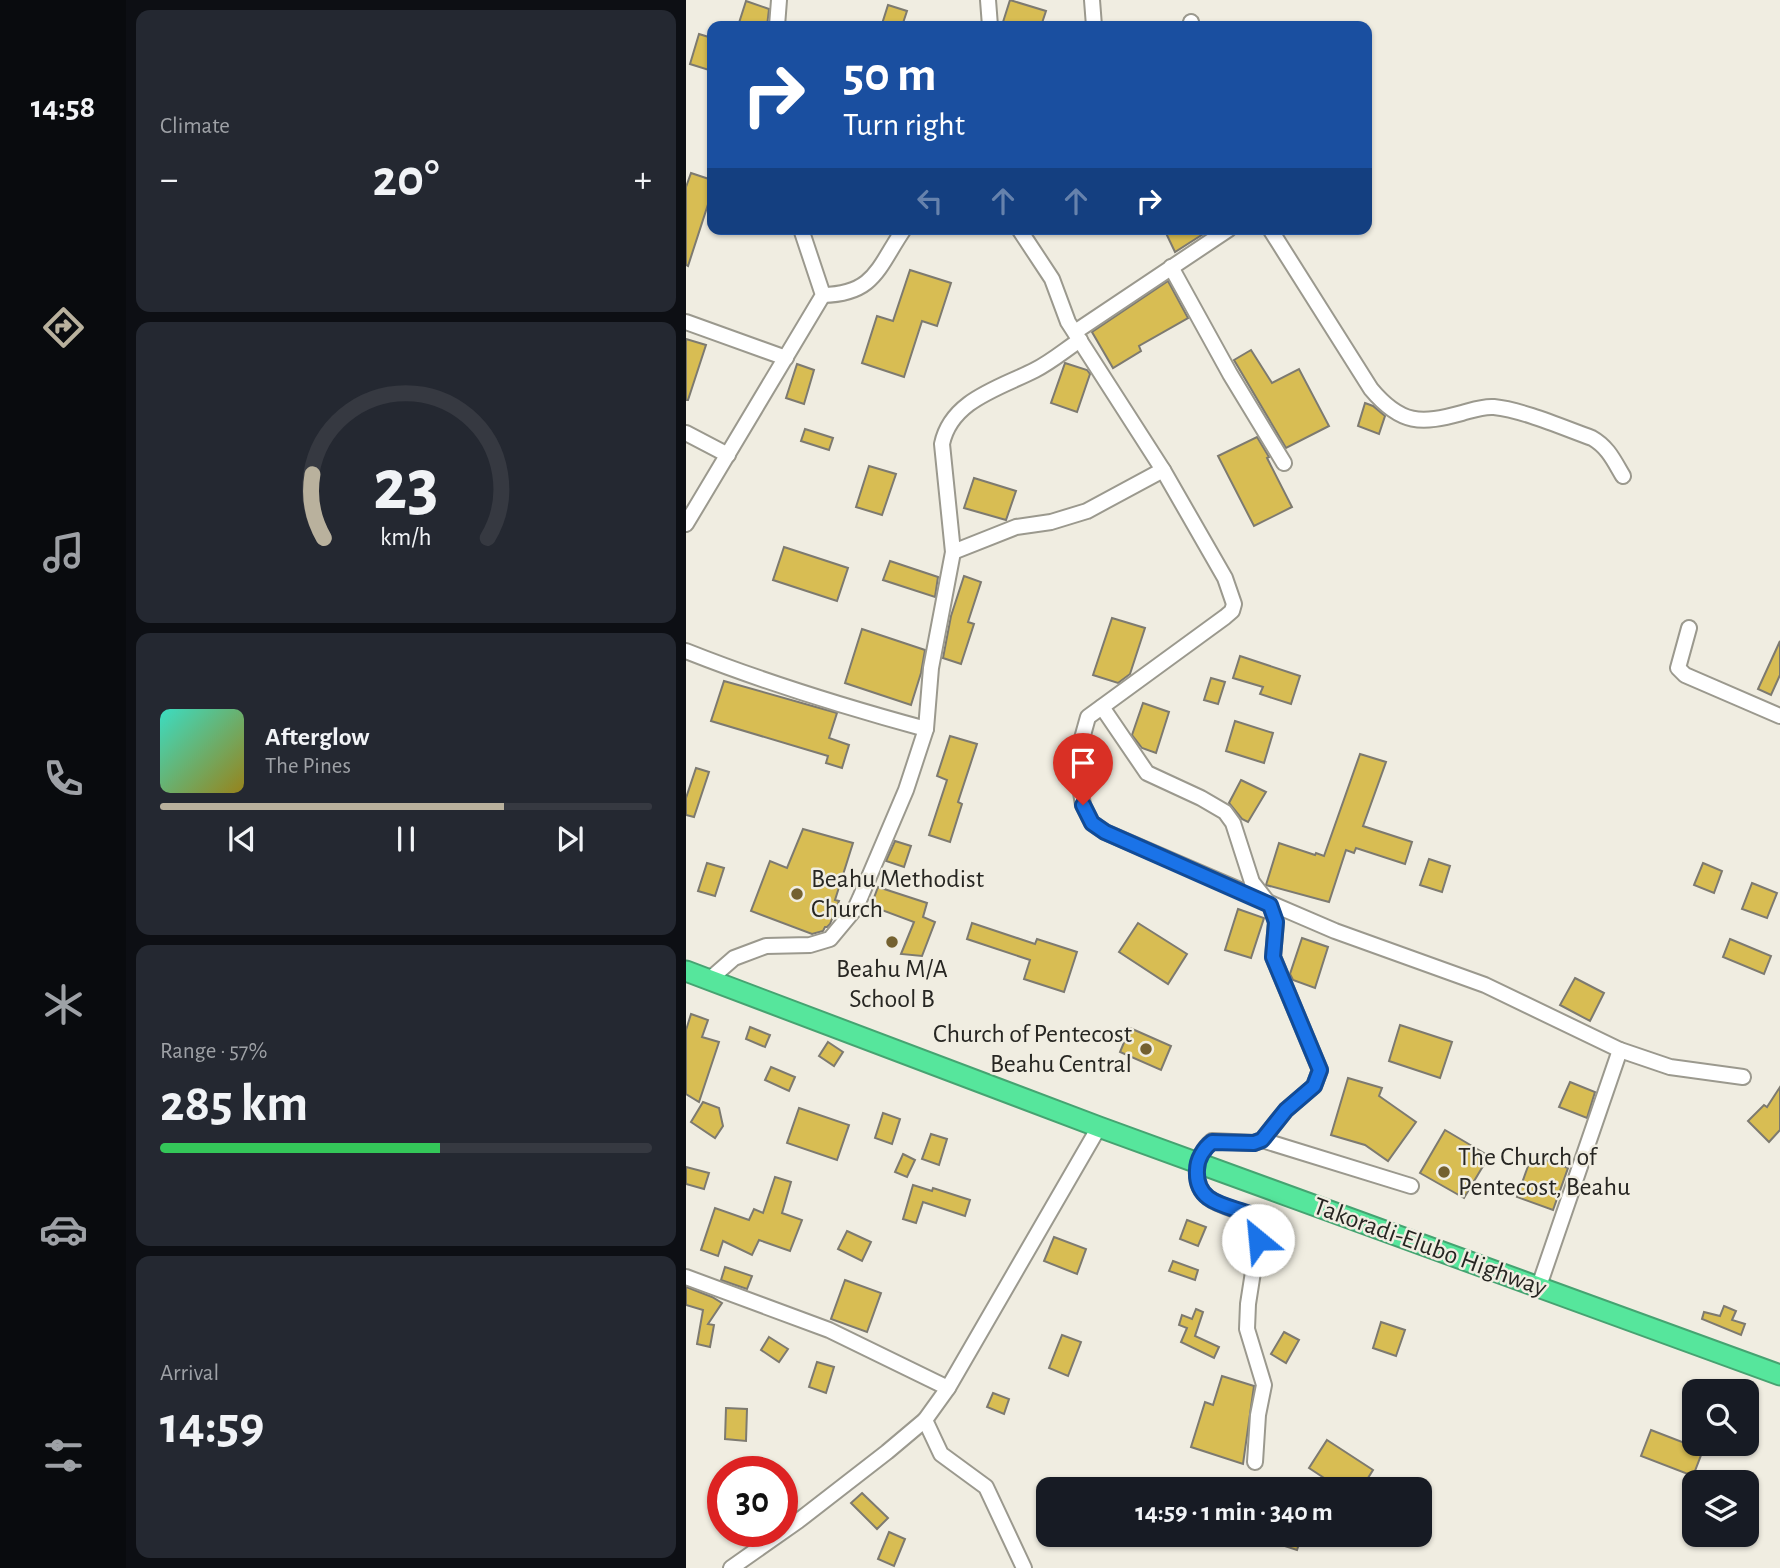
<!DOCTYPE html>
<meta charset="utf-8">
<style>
:root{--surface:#171b24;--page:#242831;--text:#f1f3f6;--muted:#9ea1a6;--line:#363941;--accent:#b9b19d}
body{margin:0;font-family:"Alegreya Sans",sans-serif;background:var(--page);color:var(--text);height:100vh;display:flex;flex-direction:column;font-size:26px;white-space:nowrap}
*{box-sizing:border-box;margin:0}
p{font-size:23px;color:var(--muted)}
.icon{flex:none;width:38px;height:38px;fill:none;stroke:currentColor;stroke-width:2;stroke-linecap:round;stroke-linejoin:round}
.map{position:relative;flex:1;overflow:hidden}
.drawer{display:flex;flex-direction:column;gap:10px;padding:10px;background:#0d0f14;width:560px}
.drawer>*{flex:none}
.guide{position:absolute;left:21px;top:21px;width:665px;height:214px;border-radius:14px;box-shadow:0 2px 5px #0004;background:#1a4fa0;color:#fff;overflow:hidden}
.buttons{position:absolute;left:996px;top:1379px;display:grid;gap:14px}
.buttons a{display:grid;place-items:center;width:77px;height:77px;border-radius:14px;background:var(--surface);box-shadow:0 2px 5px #0004;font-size:35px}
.speed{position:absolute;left:21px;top:1456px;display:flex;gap:14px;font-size:35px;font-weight:700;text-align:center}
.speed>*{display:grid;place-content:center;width:91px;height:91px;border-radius:50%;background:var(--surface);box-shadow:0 2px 5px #0004;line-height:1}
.speed .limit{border:10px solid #d22;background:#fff;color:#111}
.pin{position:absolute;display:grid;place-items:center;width:60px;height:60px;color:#fff;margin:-72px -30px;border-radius:50% 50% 50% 0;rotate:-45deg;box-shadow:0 0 7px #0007}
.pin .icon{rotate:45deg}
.me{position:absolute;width:77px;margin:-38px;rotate:332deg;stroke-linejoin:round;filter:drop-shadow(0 0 5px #0008)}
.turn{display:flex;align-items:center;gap:24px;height:147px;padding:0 21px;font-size:32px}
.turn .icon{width:91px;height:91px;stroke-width:2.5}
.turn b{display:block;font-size:49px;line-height:60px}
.lanes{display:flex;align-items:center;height:66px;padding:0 21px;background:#0003;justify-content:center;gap:35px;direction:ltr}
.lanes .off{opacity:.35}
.big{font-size:52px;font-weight:700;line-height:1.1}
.drawer .widget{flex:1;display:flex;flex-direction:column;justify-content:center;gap:10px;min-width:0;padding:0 24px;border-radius:14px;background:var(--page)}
.drawer .dial{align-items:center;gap:0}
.dial svg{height:182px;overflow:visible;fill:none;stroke:var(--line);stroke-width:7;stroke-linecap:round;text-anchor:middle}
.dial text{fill:var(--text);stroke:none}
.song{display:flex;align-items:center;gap:21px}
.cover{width:84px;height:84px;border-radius:10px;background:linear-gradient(135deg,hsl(170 70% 55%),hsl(50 70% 35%))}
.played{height:7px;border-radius:4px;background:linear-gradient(90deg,var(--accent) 70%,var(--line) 70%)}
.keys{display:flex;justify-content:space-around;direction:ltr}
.heat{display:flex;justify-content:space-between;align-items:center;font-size:38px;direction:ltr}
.charge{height:10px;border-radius:5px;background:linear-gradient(90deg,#34c759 57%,var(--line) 0)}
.trip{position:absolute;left:350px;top:1477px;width:396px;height:70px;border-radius:14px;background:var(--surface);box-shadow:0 2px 5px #0004;font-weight:700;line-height:70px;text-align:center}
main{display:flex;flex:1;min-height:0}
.tab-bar{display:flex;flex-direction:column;width:126px;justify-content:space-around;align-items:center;background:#090b0e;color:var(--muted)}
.tab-bar .icon{width:49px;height:49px}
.tab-bar .selected{color:var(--accent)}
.tab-bar b{font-size:32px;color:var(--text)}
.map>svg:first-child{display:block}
.building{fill:#d8bd53;stroke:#7d7a70;stroke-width:2}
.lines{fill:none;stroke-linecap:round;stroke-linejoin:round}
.minor-casing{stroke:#9b998e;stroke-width:18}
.highway-casing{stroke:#46a371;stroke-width:23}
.minor{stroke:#fff;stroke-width:14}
.highway{stroke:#56e69c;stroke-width:19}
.route-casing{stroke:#114b97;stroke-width:18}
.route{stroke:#1a73e8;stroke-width:12}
.poi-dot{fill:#746130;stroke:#f0ede1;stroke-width:2.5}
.labels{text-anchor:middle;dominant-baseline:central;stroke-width:5;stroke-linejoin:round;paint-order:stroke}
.poi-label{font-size:26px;fill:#272622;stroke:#f0ede1;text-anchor:start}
.street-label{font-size:26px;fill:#272622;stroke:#f0ede1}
</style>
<main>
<nav class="tab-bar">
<b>14:58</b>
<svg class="icon selected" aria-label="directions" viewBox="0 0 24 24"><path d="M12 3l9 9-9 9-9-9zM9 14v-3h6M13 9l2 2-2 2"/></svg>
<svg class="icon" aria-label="music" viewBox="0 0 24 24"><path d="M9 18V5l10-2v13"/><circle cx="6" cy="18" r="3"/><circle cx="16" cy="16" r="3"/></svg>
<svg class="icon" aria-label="phone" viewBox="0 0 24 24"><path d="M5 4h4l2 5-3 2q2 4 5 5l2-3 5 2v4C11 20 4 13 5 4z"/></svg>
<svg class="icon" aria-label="climate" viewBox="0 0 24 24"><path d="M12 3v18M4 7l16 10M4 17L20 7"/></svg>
<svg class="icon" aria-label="car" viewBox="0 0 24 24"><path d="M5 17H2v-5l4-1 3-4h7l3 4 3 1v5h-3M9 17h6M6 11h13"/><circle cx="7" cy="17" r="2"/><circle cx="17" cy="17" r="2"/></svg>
<svg class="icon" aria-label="filters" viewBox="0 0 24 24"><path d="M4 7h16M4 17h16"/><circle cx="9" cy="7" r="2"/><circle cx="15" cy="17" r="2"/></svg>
</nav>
<section class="drawer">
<div class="widget"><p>Climate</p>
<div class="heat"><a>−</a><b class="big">20°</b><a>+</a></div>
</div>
<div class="widget dial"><svg viewBox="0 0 100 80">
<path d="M14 69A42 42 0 1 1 86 69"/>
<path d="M14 69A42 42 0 0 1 9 41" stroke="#b9b19d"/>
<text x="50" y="56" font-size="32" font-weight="700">23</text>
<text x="50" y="72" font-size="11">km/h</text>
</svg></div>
<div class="widget">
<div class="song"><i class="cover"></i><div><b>Afterglow</b><p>The Pines</p></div></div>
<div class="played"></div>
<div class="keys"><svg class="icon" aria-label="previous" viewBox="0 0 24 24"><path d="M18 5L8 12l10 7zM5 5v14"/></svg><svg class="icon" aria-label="pause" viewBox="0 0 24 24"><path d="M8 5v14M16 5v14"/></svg><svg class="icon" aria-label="next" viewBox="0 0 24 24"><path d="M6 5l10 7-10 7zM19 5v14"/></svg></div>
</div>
<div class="widget"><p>Range · 57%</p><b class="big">285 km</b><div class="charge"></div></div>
<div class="widget"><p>Arrival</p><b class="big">14:59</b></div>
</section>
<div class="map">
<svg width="1094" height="1568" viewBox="0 0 1094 1568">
<rect width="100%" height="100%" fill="#f0ede1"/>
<g class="building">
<path d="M324,0L360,11L355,26H329L317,22Z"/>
<path d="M60,1L83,9L81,26H52Z"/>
<path d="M202,5L221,11L216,26L196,24Z"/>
<path d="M13,34L26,38V71L4,64Z"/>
<path d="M5,173L26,180V192L2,266L0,265V187Z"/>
<path d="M478,229H525L489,252Z"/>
<path d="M224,270L265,283L251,326L236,321L218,377L176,363L191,316L207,321Z"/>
<path d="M482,281L502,318L453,346L455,351L427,368L406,332Z"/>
<path d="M0,339L20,345L2,400H0Z"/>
<path d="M565,350L586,383L613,369L643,426L600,448L548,360Z"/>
<path d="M379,363L401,370L404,374L391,412L365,403Z"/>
<path d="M111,364L128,370L118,404L100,398Z"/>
<path d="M679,403L687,406L699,416L693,434L672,426Z"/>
<path d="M119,429L147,438L143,450L115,441Z"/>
<path d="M571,437L583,457L581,458L606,507L568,526L532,456Z"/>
<path d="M183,466L210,474L196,515L170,507Z"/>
<path d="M288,478L330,491L320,520L278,508Z"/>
<path d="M98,547L162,568L151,601L87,580Z"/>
<path d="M204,561L252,577L249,597L197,580Z"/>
<path d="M278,576L295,582L282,622L288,624L275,664L257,658L265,616Z"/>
<path d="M426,618L459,628L444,674L432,683L407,675Z"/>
<path d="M176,629L239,650L235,673L225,705L159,683Z"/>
<path d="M1094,641V675L1085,695L1072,689Z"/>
<path d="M554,656L614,676L605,704L574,694L577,687L547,678Z"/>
<path d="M525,678L539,682L532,704L518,700Z"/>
<path d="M38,681L151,713L143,738L163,745L156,768L140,763L142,756L25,721Z"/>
<path d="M457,703L483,712L470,753L456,748L446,735Z"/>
<path d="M549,721L587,733L578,763L540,751Z"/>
<path d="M264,736L291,744L272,802L276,804L264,842L243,835L261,780L251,776Z"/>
<path d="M674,754L700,762L677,826L726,842L719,864L670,848L668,853L660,850L643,902L580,885L593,843L629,855L630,853L638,856Z"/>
<path d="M10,768L23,772L8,817L0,815V798Z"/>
<path d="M555,780L580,792L562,822L556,819L543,803Z"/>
<path d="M117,829L167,843L149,900L153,901L144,924L141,927H139L137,931L126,934L65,911L84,861L101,868Z"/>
<path d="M209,841L225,846L218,867L200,861Z"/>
<path d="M743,859L764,866L756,892L734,885Z"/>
<path d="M21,863L38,868L29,896L12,891Z"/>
<path d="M1017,863L1036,871L1028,893L1008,885Z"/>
<path d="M1066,883L1091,893L1081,918L1056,909Z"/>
<path d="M192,887L241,903L237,917L249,922L236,956L215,954L228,922L185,906Z"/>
<path d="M552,909L578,918L565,958L539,950Z"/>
<path d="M286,923L349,944L351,939L391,952L378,992L338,979L344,960L281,939Z"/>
<path d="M452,923L501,954L482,984L433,952Z"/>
<path d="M616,938L642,947L629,988L607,980L604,974Z"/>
<path d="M1044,939L1085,956L1078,974L1037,957Z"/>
<path d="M889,978L918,993L904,1021L874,1005Z"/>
<path d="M5,1014L22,1020L16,1037L33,1042L13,1102L0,1094V1030Z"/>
<path d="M714,1025L766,1042L754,1078L703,1061Z"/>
<path d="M64,1027L84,1035L79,1047L60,1039Z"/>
<path d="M444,1028L485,1046L475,1070L434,1052Z"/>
<path d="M142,1042L157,1052L148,1066L133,1056Z"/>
<path d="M85,1067L109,1077L103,1091L79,1080Z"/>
<path d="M662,1078L696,1088L693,1096L730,1122L702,1161L679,1145L645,1135Z"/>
<path d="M884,1082L909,1092L901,1118L873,1107Z"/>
<path d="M1094,1087V1130L1083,1142L1062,1121L1078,1105L1081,1107Z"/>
<path d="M17,1102L33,1108L37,1126L29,1138L5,1122Z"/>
<path d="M113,1108L163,1125L151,1160L101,1143Z"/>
<path d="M197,1113L214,1119L206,1144L189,1138Z"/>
<path d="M759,1130L803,1156L778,1198L734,1173Z"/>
<path d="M245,1134L261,1139L253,1165L236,1159Z"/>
<path d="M217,1154L229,1160L221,1177L209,1172Z"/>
<path d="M846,1155L882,1168L867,1210L831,1197Z"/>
<path d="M0,1167L23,1173L18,1189L0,1184Z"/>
<path d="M89,1177L105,1182L96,1213L116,1220L104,1251L73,1240L66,1255L37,1241L32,1256L15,1250L29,1208L63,1220L68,1209L77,1213Z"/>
<path d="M227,1185L246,1191L247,1188L284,1200L279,1216L237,1202L230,1223L217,1219Z"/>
<path d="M501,1220L520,1227L512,1246L494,1239Z"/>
<path d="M161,1231L185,1242L176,1261L152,1249Z"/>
<path d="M368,1237L400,1249L391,1274L358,1261Z"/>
<path d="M487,1261L512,1270L509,1280L483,1271Z"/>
<path d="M39,1267L66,1276L61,1289L35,1280Z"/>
<path d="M159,1280L195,1293L181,1332L145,1319Z"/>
<path d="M0,1287L26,1297L36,1303L22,1324L28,1325L24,1347L11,1344L17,1310L0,1305Z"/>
<path d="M1038,1306L1050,1311L1046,1320L1059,1324L1055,1335L1016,1319L1018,1312L1034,1316Z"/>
<path d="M510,1309L517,1312L509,1336L533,1347L528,1358L495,1342L501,1328L493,1325L496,1315L506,1319Z"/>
<path d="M695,1322L719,1330L710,1356L687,1348Z"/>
<path d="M598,1332L613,1340L600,1363L585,1354Z"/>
<path d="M376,1335L395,1342L382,1376L363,1368Z"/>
<path d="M83,1337L102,1349L93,1362L75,1350Z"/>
<path d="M131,1362L148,1367L140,1393L123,1387Z"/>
<path d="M536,1376L568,1386L557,1464L505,1447L519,1402L527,1405Z"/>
<path d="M307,1393L323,1399L318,1414L301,1407Z"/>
<path d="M40,1408L61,1409L60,1441L39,1439Z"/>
<path d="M965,1430L1017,1450L1007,1476L955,1456Z"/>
<path d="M641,1440L687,1470L675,1489H655L623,1468Z"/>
<path d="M176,1493L202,1518L191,1529L165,1503Z"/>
<path d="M203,1532L219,1539L208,1566L192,1559Z"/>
<path d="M571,1535H616L611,1550L571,1537Z"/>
</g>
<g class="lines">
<defs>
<g id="minor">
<path d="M302,0L304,26"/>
<path d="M406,0L408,26"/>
<path d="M505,22L506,26"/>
<path d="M91,26L93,0"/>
<path d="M333,229L366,279L382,322L477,470L539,578L548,604L546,611L539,617L402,717L390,760L397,805L406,823L419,832L649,931L799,985L934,1050L984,1067L1057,1077"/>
<path d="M584,229L685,389C715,425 735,424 776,413C787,410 797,406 808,407C837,410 878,428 906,438C922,447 928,461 937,476"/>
<path d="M485,267L544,374L598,463"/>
<path d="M137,295C189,294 192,267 218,229"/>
<path d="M0,322L100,358"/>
<path d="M389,332L543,229"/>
<path d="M0,433L42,455"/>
<path d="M0,524L137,295L115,229"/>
<path d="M267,552L330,527L365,522L401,511L477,470"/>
<path d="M1003,628L992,668L999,675L1094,716"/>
<path d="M0,651C78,682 159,707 240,729"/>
<path d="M416,707L461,773L515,798L539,812L547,823L566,882L584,905L590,922L587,957L634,1070L628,1086L600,1110L576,1140L568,1143L526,1141C518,1148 511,1159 511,1170C509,1203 539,1205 564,1215L572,1229V1240L562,1304L561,1329L578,1385L572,1415L569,1462"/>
<path d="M24,979L48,958L80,946L124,945L144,939L169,909L174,898L220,790L240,729L245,668L267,552L256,444C265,400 314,388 349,370C365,362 379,350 394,340"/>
<path d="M576,1140L725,1186"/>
<path d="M0,1277L143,1330L262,1388L413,1127"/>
<path d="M853,1286L934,1050"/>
<path d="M239,1420L255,1454L300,1487L338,1568"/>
<path d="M45,1568L112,1521L201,1452L239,1420L262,1388"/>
</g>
<path id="highway" d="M0,971L413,1127L1094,1375"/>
</defs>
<use href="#minor" class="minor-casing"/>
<use href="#highway" class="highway-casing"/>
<use href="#minor" class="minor"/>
<use href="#highway" class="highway"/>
</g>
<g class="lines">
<defs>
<path id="route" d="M397,805L406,823L419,832L584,905L590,922L587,957L634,1070L628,1086L600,1110L576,1140L568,1143L526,1142C518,1148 511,1159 511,1170C509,1203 539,1205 564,1214L572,1228V1240"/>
</defs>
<use href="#route" class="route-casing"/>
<use href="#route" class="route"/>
</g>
<g class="poi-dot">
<circle cx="111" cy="894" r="7"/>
<circle cx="206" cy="942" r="7"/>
<circle cx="460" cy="1049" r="7"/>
<circle cx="758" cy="1172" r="7"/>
</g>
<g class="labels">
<g class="poi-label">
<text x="125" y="879">Beahu Methodist<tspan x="125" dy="30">Church</tspan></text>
<text x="206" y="969" text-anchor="middle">Beahu M/A<tspan x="206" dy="30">School B</tspan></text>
<text x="446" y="1034" text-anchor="end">Church of Pentecost<tspan x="446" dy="30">Beahu Central</tspan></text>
<text x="772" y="1157">The Church of<tspan x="772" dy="30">Pentecost, Beahu</tspan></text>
</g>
<g class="street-label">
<text transform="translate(744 1247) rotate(20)">Takoradi-Elubo Highway</text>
</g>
</g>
</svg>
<div class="buttons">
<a><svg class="icon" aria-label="search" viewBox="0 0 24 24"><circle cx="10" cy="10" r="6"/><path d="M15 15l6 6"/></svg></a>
<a><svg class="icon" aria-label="layers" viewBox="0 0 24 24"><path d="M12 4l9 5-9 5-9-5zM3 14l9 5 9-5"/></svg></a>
</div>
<div class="speed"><div class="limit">30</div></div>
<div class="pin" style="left:397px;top:805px;background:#d93025"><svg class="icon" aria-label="arrive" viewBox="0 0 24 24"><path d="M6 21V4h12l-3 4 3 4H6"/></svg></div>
<svg class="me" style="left:572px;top:1240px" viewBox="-20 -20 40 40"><circle r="19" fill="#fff"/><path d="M0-13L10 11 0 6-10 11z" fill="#1a73e8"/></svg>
<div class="trip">14:59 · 1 min · 340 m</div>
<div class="guide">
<div class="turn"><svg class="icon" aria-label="right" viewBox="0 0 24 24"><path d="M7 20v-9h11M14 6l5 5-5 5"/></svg><div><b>50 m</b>Turn right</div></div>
<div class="lanes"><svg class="icon off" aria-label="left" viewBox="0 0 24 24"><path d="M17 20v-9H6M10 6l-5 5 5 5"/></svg><svg class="icon off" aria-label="ahead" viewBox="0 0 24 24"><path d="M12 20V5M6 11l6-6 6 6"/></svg><svg class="icon off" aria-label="ahead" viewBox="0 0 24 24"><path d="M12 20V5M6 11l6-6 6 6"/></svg><svg class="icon" aria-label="right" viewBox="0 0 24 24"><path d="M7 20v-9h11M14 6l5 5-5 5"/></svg></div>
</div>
</div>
</main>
